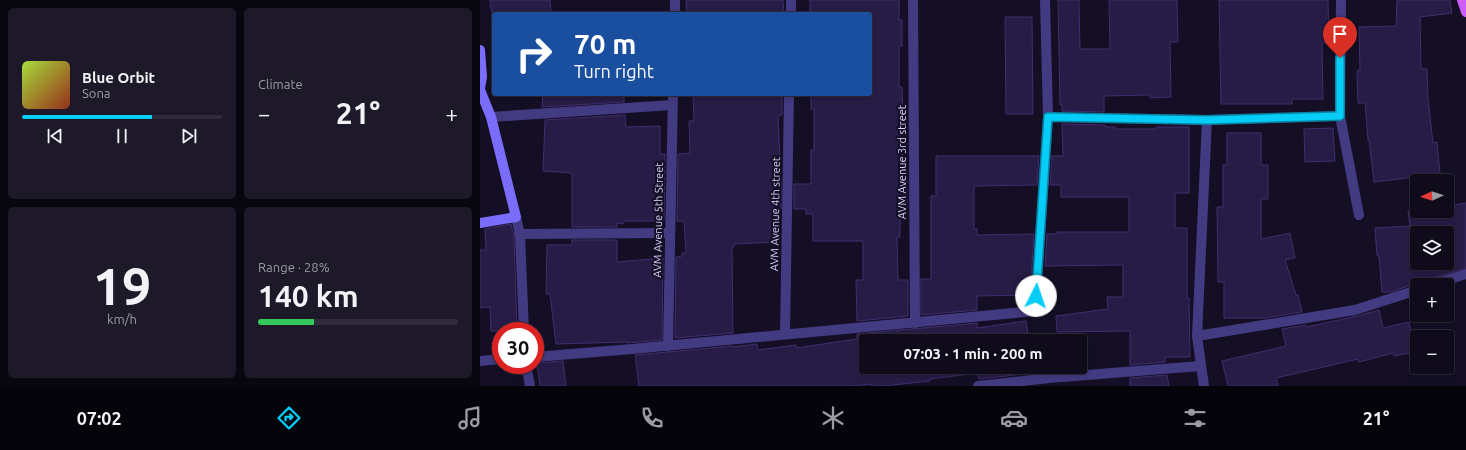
<!DOCTYPE html>
<meta charset="utf-8">
<style>
:root{--surface:#0f0b1b;--page:#1d1928;--text:#f1f3f6;--muted:#9b9ba3;--line:#2f2b3a;--accent:#06cdf7}
body{margin:0;font-family:Ubuntu,sans-serif;background:var(--page);color:var(--text);height:100vh;display:flex;flex-direction:column;font-size:15px;white-space:nowrap}
*{box-sizing:border-box;margin:0}
p{font-size:13px;color:var(--muted)}
.icon{flex:none;width:22px;height:22px;fill:none;stroke:currentColor;stroke-width:2;stroke-linecap:round;stroke-linejoin:round}
.map{position:relative;flex:1;overflow:hidden}
.panel{display:flex;flex-direction:column;gap:8px;padding:8px;background:#08060f;width:480px}
.panel>*{flex:none}
.guide{position:absolute;left:12px;top:12px;width:380px;height:84px;border-radius:4px;box-shadow:0 2px 6px #0003,0 0 0 1px var(--line);background:#1a4fa0;color:#fff;overflow:hidden}
.needle{width:26px;rotate:267deg}
.controls{position:absolute;left:930px;top:174px;display:grid;gap:8px}
.controls a{display:grid;place-items:center;width:44px;height:44px;border-radius:4px;background:var(--surface);box-shadow:0 2px 6px #0003,0 0 0 1px var(--line);font-size:20px}
.speed{position:absolute;left:12px;top:322px;display:flex;gap:8px;font-size:20px;font-weight:700;text-align:center}
.speed>*{display:grid;place-content:center;width:52px;height:52px;border-radius:50%;background:var(--surface);box-shadow:0 2px 6px #0003,0 0 0 1px var(--line);line-height:1}
.speed .limit{border:6px solid #d22;background:#fff;color:#111}
.pin{position:absolute;display:grid;place-items:center;width:34px;height:34px;color:#fff;margin:-41px -17px;border-radius:50% 50% 50% 0;rotate:-45deg;box-shadow:0 0 4px #0007}
.pin .icon{rotate:45deg}
.me{position:absolute;width:44px;margin:-22px;rotate:4deg;stroke-linejoin:round;filter:drop-shadow(0 0 3px #0008)}
.turn{display:flex;align-items:center;gap:14px;height:84px;padding:0 16px;font-size:18px}
.turn .icon{width:52px;height:52px;stroke-width:2.5}
.turn b{display:block;font-size:28px;line-height:34px}
.big{font-size:30px;font-weight:700;line-height:1.1}
.panel .widget{flex:1;display:flex;flex-direction:column;justify-content:center;gap:6px;min-width:0;padding:0 14px;border-radius:6px;background:var(--page)}
.panel .dial{align-items:center;gap:0}
.dial b{font-size:52px;line-height:1}
.song{display:flex;align-items:center;gap:12px}
.cover{width:48px;height:48px;border-radius:6px;background:linear-gradient(135deg,hsl(80 70% 55%),hsl(10 70% 35%))}
.played{height:4px;border-radius:2px;background:linear-gradient(90deg,var(--accent) 65%,var(--line) 65%)}
.keys{display:flex;justify-content:space-around;direction:ltr}
.heat{display:flex;justify-content:space-between;align-items:center;font-size:22px;direction:ltr}
.charge{height:6px;border-radius:3px;background:linear-gradient(90deg,#34c759 28%,var(--line) 0)}
.panel .tiles{flex:1;display:grid;gap:8px;grid-template-columns:repeat(2,1fr)}
.trip{position:absolute;left:379px;top:334px;width:228px;height:40px;border-radius:4px;background:var(--surface);box-shadow:0 2px 6px #0003,0 0 0 1px var(--line);font-weight:700;line-height:40px;text-align:center}
.tab-bar{display:flex;height:64px;justify-content:space-around;align-items:center;background:#06040b;color:var(--muted)}
.tab-bar .icon{width:28px;height:28px}
.tab-bar .selected{color:var(--accent)}
.tab-bar b{font-size:18px;color:var(--text)}
main{display:flex;flex:1;min-height:0}
.map>svg:first-child{display:block}
.building{fill:#271c45;stroke:#402e70;fill-rule:evenodd}
.lines{fill:none;stroke-linecap:round;stroke-linejoin:round}
.street{stroke:#433b82;stroke-width:10}
.secondary{stroke:#7b6dfb;stroke-width:10}
.primary{stroke:#cc5dfb;stroke-width:10}
.route-casing{stroke:#0485a1;stroke-width:10}
.route{stroke:#06cdf7;stroke-width:7}
.labels{text-anchor:middle;dominant-baseline:central;stroke-width:4;stroke-linejoin:round;paint-order:stroke}
.street-label{font-size:11px;fill:#dbd3fe;stroke:#140f24}
</style>
<main>
<section class="panel">
<div class="tiles">
<div class="widget">
<div class="song"><i class="cover"></i><div><b>Blue Orbit</b><p>Sona</p></div></div>
<div class="played"></div>
<div class="keys"><svg class="icon" aria-label="previous" viewBox="0 0 24 24"><path d="M18 5L8 12l10 7zM5 5v14"/></svg><svg class="icon" aria-label="pause" viewBox="0 0 24 24"><path d="M8 5v14M16 5v14"/></svg><svg class="icon" aria-label="next" viewBox="0 0 24 24"><path d="M6 5l10 7-10 7zM19 5v14"/></svg></div>
</div>
<div class="widget"><p>Climate</p>
<div class="heat"><a>−</a><b class="big">21°</b><a>+</a></div>
</div>
<div class="widget dial"><b>19</b><p>km/h</p></div>
<div class="widget"><p>Range · 28%</p><b class="big">140 km</b><div class="charge"></div></div>
</div>
</section>
<div class="map">
<svg width="986" height="386" viewBox="0 0 986 386">
<rect width="100%" height="100%" fill="#140f24"/>
<g class="building">
<path d="M10,0H70L71,14H12Z"/>
<path d="M206,0H303L304,14H207Z"/>
<path d="M330,0H419V20H422V46H419V87H422L423,116H426V145H423V179H427V209H420V237H417L418,280H428V316L377,321L376,280H383V241H333V214H326V209H314V184H331V150H334V109H331V94H390V14H330Z"/>
<path d="M578,0H599L600,49H630L629,0H697L698,42H690L691,97L670,98V95L624,96V112L582,111V105H580Z"/>
<path d="M739,0H848L849,43H842L843,99H812V104H741Z"/>
<path d="M917,0H970L972,13L940,17L941,69H947L948,98L953,143L957,142L960,174L894,182L889,139L888,140L885,103H878L877,71L880,70L879,27L916,26Z"/>
<path d="M525,17H552L553,114H526Z"/>
<path d="M63,94H144V102L62,107Z"/>
<path d="M213,94H302V115L298,116L301,184V210H297L298,242L254,244V247H252L253,333L195,338L196,257L202,256V253H206L204,221H197L198,154L210,153L209,121H214Z"/>
<path d="M145,115L146,127L180,126V154H185L184,221H144L143,224L137,223V227H92V173L63,171L65,120Z"/>
<path d="M582,124L625,125V127H635V129H676V127H709V193H695V228H707V298H709L710,357H685V362L650,365V331L577,332L576,316L628,309L627,297H643V265L565,266L567,234H577V232H649V197H581V185H570L572,156H583Z"/>
<path d="M853,128L855,161L825,162L824,129Z"/>
<path d="M747,133H781V165H788V199H781V239L810,233L815,258L805,260L816,295H818L822,312L785,318H744V282H738L737,207H743V165H747Z"/>
<path d="M456,156H559L557,185L494,186V229H497V235L554,234L550,295L497,296V310L441,315V279H451V196H456Z"/>
<path d="M986,203V268L953,278L931,281V285L911,292H902L899,256H897L895,228L930,226L928,211H967V206ZM937,233H967V263H937Z"/>
<path d="M31,224L34,238L37,331H11L10,307L0,308V250H6L5,229Z"/>
<path d="M92,240H137V262L183,258L182,340L147,343V342L76,344L70,294H66L67,245H92Z"/>
<path d="M899,310L903,328L929,322L935,352L914,356L913,353L879,362L878,359L796,378L798,386H748L742,361L806,346L802,329L826,325V327L877,316Z"/>
<path d="M546,321L549,341H386V367H552L553,373L499,379L498,373L450,379V381L403,386H391V384L373,386H159L155,355L253,346V347L277,344L278,350L316,345V348L377,339V334L497,323V328Z"/>
<path d="M83,361L86,386H60L57,363Z"/>
<path d="M687,375L689,386H650V378Z"/>
</g>
<g class="lines">
<g class="street">
<path d="M433,0L435,323"/>
<path d="M861,0L860,116L879,215"/>
<path d="M195,14V0"/>
<path d="M311,14V0"/>
<path d="M11,117L192,105"/>
<path d="M568,117L727,120L860,116"/>
<path d="M727,120L717,336L875,310L937,290"/>
<path d="M36,217L40,235L44,331"/>
<path d="M39,234L189,233"/>
<path d="M951,285L986,274"/>
<path d="M305,334L309,94"/>
<path d="M717,336L724,386"/>
<path d="M188,346L193,94"/>
<path d="M55,357L152,349L555,311L568,117L565,0"/>
<path d="M0,361L21,359"/>
<path d="M46,365L50,386"/>
<path d="M498,386L569,378L720,366"/>
</g>
<g class="secondary">
<path d="M0,50L2,77L0,88"/>
<path d="M0,90L11,117L36,217L0,223"/>
</g>
<path class="primary" d="M982,0L986,12"/>
</g>
<g class="lines">
<defs>
<path id="route" d="M556,296L568,117L727,120L860,116V58"/>
</defs>
<use href="#route" class="route-casing"/>
<use href="#route" class="route"/>
</g>
<g class="labels">
<g class="street-label">
<text transform="translate(422 162) rotate(-90)">AVM Avenue 3rd street</text>
<text transform="translate(295 214) rotate(-89)">AVM Avenue 4th street</text>
<text transform="translate(178 220) rotate(-89)">AVM Avenue 5th Street</text>
</g>
</g>
</svg>
<div class="controls">
<a><svg class="needle" viewBox="-14 -14 28 28"><path d="M0-13l5 13h-10z" fill="#e53935"/><path d="M0 13l5-13h-10z" fill="#9b9ba3"/></svg></a>
<a><svg class="icon" aria-label="layers" viewBox="0 0 24 24"><path d="M12 4l9 5-9 5-9-5zM3 14l9 5 9-5"/></svg></a>
<a>+</a>
<a>−</a>
</div>
<div class="speed"><div class="limit">30</div></div>
<div class="pin" style="left:860px;top:58px;background:#d93025"><svg class="icon" aria-label="arrive" viewBox="0 0 24 24"><path d="M6 21V4h12l-3 4 3 4H6"/></svg></div>
<svg class="me" style="left:556px;top:296px" viewBox="-20 -20 40 40"><circle r="19" fill="#fff"/><path d="M0-13L10 11 0 6-10 11z" fill="#06cdf7"/></svg>
<div class="trip">07:03 · 1 min · 200 m</div>
<div class="guide">
<div class="turn"><svg class="icon" aria-label="right" viewBox="0 0 24 24"><path d="M7 20v-9h11M14 6l5 5-5 5"/></svg><div><b>70 m</b>Turn right</div></div>
</div>
</div>
</main>
<nav class="tab-bar">
<b>07:02</b>
<svg class="icon selected" aria-label="directions" viewBox="0 0 24 24"><path d="M12 3l9 9-9 9-9-9zM9 14v-3h6M13 9l2 2-2 2"/></svg>
<svg class="icon" aria-label="music" viewBox="0 0 24 24"><path d="M9 18V5l10-2v13"/><circle cx="6" cy="18" r="3"/><circle cx="16" cy="16" r="3"/></svg>
<svg class="icon" aria-label="phone" viewBox="0 0 24 24"><path d="M5 4h4l2 5-3 2q2 4 5 5l2-3 5 2v4C11 20 4 13 5 4z"/></svg>
<svg class="icon" aria-label="climate" viewBox="0 0 24 24"><path d="M12 3v18M4 7l16 10M4 17L20 7"/></svg>
<svg class="icon" aria-label="car" viewBox="0 0 24 24"><path d="M5 17H2v-5l4-1 3-4h7l3 4 3 1v5h-3M9 17h6M6 11h13"/><circle cx="7" cy="17" r="2"/><circle cx="17" cy="17" r="2"/></svg>
<svg class="icon" aria-label="filters" viewBox="0 0 24 24"><path d="M4 7h16M4 17h16"/><circle cx="9" cy="7" r="2"/><circle cx="15" cy="17" r="2"/></svg>
<b>21°</b>
</nav>
